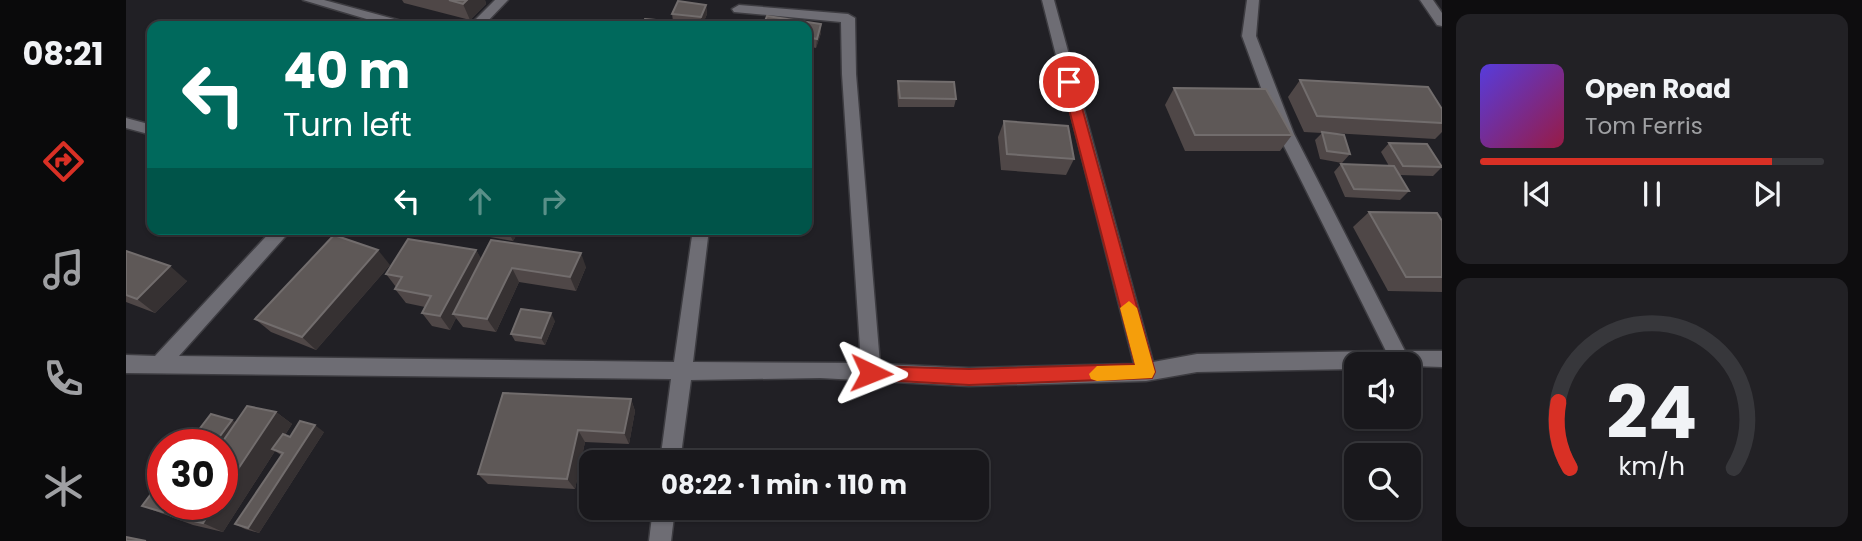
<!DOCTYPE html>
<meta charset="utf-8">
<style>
:root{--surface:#19181c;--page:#222125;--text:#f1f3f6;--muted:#9fa0a3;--line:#37373b;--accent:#d93025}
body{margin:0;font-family:Poppins,sans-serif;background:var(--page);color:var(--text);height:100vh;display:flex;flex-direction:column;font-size:26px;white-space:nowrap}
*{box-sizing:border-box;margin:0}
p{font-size:23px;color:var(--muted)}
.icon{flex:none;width:38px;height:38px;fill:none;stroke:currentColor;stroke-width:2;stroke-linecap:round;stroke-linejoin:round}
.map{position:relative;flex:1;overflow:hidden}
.panel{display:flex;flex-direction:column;gap:14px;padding:14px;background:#0e0d0f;width:420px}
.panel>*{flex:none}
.guide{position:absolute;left:21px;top:21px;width:665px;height:214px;border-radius:14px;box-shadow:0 2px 5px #0004,0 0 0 2px var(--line);background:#00695c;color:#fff;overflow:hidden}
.tools{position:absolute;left:1218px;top:352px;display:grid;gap:14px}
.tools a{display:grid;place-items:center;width:77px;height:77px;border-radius:14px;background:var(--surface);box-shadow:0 2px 5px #0004,0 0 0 2px var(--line);font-size:35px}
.speed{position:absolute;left:21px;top:429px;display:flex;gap:14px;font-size:35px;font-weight:700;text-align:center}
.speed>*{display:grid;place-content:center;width:91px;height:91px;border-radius:50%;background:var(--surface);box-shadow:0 2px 5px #0004,0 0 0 2px var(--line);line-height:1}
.speed .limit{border:10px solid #d22;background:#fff;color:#111}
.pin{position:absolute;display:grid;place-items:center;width:60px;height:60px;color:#fff;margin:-30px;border:4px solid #fff;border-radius:50%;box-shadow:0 2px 7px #0007}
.me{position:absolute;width:77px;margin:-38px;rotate:92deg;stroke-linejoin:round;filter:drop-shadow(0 0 5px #0008)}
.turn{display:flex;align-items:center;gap:24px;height:147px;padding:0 21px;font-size:32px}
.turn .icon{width:91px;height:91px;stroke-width:2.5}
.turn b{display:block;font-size:49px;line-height:60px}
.lanes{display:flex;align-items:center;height:66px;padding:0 21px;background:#0003;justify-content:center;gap:35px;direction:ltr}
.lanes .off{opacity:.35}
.panel .tile{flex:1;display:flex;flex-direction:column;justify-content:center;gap:10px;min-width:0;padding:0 24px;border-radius:14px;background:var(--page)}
.panel .dial{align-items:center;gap:0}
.dial svg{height:182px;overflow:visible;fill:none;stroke:var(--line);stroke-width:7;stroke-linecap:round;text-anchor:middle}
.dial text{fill:var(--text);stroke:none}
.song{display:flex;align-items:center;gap:21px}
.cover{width:84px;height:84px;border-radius:10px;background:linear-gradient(135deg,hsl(250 70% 55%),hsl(340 70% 35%))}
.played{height:7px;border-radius:4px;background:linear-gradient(90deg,var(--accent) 85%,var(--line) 85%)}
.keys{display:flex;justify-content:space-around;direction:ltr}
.trip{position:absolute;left:453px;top:450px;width:410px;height:70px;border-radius:14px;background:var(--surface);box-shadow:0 2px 5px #0004,0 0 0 2px var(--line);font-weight:700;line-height:70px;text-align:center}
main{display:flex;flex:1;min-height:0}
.tabs{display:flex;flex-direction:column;width:126px;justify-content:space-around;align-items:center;background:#0a0a0b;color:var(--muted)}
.tabs .icon{width:49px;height:49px}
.tabs .on{color:var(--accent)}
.tabs b{font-size:32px;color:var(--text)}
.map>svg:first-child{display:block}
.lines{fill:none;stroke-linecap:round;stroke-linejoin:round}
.street-casing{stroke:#3d3c41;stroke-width:3}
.street{fill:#6e6d74;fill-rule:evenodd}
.wall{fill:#4f4747}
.shaded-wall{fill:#363132}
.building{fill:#5e5857;stroke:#726d6d;stroke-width:2}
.route{fill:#d93025;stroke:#8d1f18;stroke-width:2}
.slow{fill:#f59e0b}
</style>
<main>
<nav class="tabs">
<b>08:21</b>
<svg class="icon on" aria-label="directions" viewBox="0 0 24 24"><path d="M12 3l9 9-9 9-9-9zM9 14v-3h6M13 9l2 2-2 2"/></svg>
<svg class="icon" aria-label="music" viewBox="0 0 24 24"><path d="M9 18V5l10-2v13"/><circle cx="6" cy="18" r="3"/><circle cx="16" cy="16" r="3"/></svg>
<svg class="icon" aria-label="phone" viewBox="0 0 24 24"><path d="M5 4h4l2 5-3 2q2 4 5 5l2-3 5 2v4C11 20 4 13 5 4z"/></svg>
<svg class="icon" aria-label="climate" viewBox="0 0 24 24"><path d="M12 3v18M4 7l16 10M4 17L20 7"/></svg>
</nav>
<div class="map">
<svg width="1316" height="541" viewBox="0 0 1316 541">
<rect width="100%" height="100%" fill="#212025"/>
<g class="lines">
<defs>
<g id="street">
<path d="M177,0H198L283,23L285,26H264Z"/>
<path d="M369,0H382L357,26H343Z"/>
<path d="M916,0H928L1027,362L1071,354L1260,351L1152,134L1116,36L1121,0H1133L1130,36L1168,134L1279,351H1316V367L1230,364V369L1071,372L1020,381L843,386L694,378L565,380L554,462H534L545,379L0,373V355L29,356L147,229H166L53,356L548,362L567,229H583L567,362L735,363L716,74L715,22L608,12L606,9L613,5L722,14L729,18L730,74L754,364L843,368L1008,364Z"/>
<path d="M1294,0H1307L1316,13V26L1311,25Z"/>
<path d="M0,118L26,125V135L0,128Z"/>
<path d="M527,508H549L545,541H523Z"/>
</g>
</defs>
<use href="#street" class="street-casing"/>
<use href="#street" class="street"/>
</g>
<g class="wall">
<path d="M276,0H359L360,4L344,20L278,3Z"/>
<path d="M580,5L581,14L576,26H516L547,21L546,14Z"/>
<path d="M695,24V33L690,48L681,46V26Z"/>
<path d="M1174,80L1316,109V132L1309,139L1206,133L1224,154L1216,163L1194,159L1189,140L1196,133L1178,132L1162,97Z"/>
<path d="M772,81L830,99L828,107H772L771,90Z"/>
<path d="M1048,88L1166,135L1154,151H1059L1039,105Z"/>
<path d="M878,121L948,159L940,175L875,170L872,137Z"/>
<path d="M1263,143L1316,167L1307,176L1273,175L1283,191L1274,200L1219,197L1208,172L1215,164L1263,166L1255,152Z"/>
<path d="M1243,212L1316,221V292L1262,291L1227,227Z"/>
<path d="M360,229H394L387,241L364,237Z"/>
<path d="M350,250L355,259L460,267L450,291L393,282L370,332L337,327L330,318L324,330L306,326L296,313L299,307L280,303L269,289L270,287L260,274Z"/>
<path d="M0,251L61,281L29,313L0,302Z"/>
<path d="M264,265L190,350L145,332L129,319Z"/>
<path d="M429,321L419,345L389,341L385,334Z"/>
<path d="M505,399L509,411L503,444L459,442L449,489L362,484L352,474Z"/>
<path d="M150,412L166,424L159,435L164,437L198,432L133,533L119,529L109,524L155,455L149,451L97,532L67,525L16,506L110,422Z"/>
</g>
<g class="shaded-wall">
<path d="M341,0H359L360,4L344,20L337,4Z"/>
<path d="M580,5L581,14L576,26H575V17Z"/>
<path d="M695,24V33L690,48L691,39Z"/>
<path d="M385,229H394L387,241L383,233Z"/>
<path d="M252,250L264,265L190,350L176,337Z"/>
<path d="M350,250L359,265L327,314L330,318L324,330L314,316Z"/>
<path d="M455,253L460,267L450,291L444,277Z"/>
<path d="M44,266L61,281L29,313L11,299Z"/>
<path d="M386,268L393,282L370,332L361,319Z"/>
<path d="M425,313L429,321L419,345L415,338Z"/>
<path d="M505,399L509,411L503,444L498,433Z"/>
<path d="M150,412L166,424L149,450L146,449L149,451L97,532L77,523L89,504H96V493Z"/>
<path d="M106,420L116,426L96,444H88Z"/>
<path d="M189,425L198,432L133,533L122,528Z"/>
<path d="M452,430L459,442L449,489L441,479Z"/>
<path d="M44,504H59L46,516L49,517L37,512Z"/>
</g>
<g class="building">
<path d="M323,0H341L337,4Z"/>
<path d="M552,1L580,5L575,17L546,14Z"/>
<path d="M641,16L695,24L691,39L681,37V26H637Z"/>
<path d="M519,19L576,24L575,26H516Z"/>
<path d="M1174,80L1302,87L1316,109V123L1191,116Z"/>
<path d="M772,81L828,82L830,99L774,98Z"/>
<path d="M1048,88L1140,89L1166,135H1069Z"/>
<path d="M878,121L942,126L948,159L881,154Z"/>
<path d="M1196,132L1218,135L1224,154L1201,151Z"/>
<path d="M1263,143L1301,144L1316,167L1277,166Z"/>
<path d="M1215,164L1268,166L1283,191L1228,189Z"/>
<path d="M1243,212L1311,213L1316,221V277H1280Z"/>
<path d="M362,229H385L383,233Z"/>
<path d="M208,235L252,250L176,337L129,319Z"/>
<path d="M282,239L350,250L314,316L296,313L305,296L269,289L276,277L260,274Z"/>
<path d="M365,240L455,253L444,277L386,268L361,319L327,314Z"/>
<path d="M0,251L44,266L11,299L0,295Z"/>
<path d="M395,309L425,313L415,338L385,334Z"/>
<path d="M377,393L505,399L498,433L452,430L441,479L352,474Z"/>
<path d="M121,406L150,412L96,493V444H95Z"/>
<path d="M85,414L106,420L88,444H62Z"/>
<path d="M174,421L189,425L122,528L109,524L157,453L146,449L157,434L164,437Z"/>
<path d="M37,478V504H44L37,512L16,506Z"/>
<path d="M54,504H89L77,523L46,516Z"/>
<path d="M0,537L20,541H0Z"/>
</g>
<path class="route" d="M943,78L949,82L1029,372L1026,378L843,385L738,379L736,373L745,366L843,369L1009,364L936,82Z"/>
<path class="slow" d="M1003,301L1011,308L1029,372L1026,378L971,381L965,379L963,374L971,366L1009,365L994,308Z"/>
</svg>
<div class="tools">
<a><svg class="icon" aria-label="sound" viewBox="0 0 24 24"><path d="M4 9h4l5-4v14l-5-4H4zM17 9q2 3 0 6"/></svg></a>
<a><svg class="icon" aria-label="search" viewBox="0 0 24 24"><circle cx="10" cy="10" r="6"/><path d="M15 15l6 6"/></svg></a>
</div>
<div class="speed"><div class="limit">30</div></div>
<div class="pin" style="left:943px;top:82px;background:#d93025"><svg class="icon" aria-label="arrive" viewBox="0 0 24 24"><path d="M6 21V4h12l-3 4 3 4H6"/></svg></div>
<svg class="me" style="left:745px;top:373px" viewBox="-20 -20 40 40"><path d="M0-17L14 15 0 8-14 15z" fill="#d93025" stroke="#fff" stroke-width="4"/></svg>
<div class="trip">08:22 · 1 min · 110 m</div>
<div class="guide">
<div class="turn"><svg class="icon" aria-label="left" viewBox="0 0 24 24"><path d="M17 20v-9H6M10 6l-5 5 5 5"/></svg><div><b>40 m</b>Turn left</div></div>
<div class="lanes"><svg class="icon" aria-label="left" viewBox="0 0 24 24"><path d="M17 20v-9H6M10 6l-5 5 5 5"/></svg><svg class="icon off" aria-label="ahead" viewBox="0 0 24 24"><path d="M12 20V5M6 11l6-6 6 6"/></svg><svg class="icon off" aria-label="right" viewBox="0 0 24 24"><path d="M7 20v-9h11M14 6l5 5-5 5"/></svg></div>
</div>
</div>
<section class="panel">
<div class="tile">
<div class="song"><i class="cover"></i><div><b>Open Road</b><p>Tom Ferris</p></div></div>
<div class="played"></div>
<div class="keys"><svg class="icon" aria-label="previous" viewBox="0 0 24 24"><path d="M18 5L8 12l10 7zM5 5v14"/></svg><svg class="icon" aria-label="pause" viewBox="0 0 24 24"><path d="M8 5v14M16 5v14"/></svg><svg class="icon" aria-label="next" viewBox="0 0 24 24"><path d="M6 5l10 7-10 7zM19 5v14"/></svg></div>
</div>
<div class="tile dial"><svg viewBox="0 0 100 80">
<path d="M14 69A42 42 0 1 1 86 69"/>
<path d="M14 69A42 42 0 0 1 9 40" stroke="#d93025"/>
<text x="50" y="56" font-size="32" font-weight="700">24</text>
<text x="50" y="72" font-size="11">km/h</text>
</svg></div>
</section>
</main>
